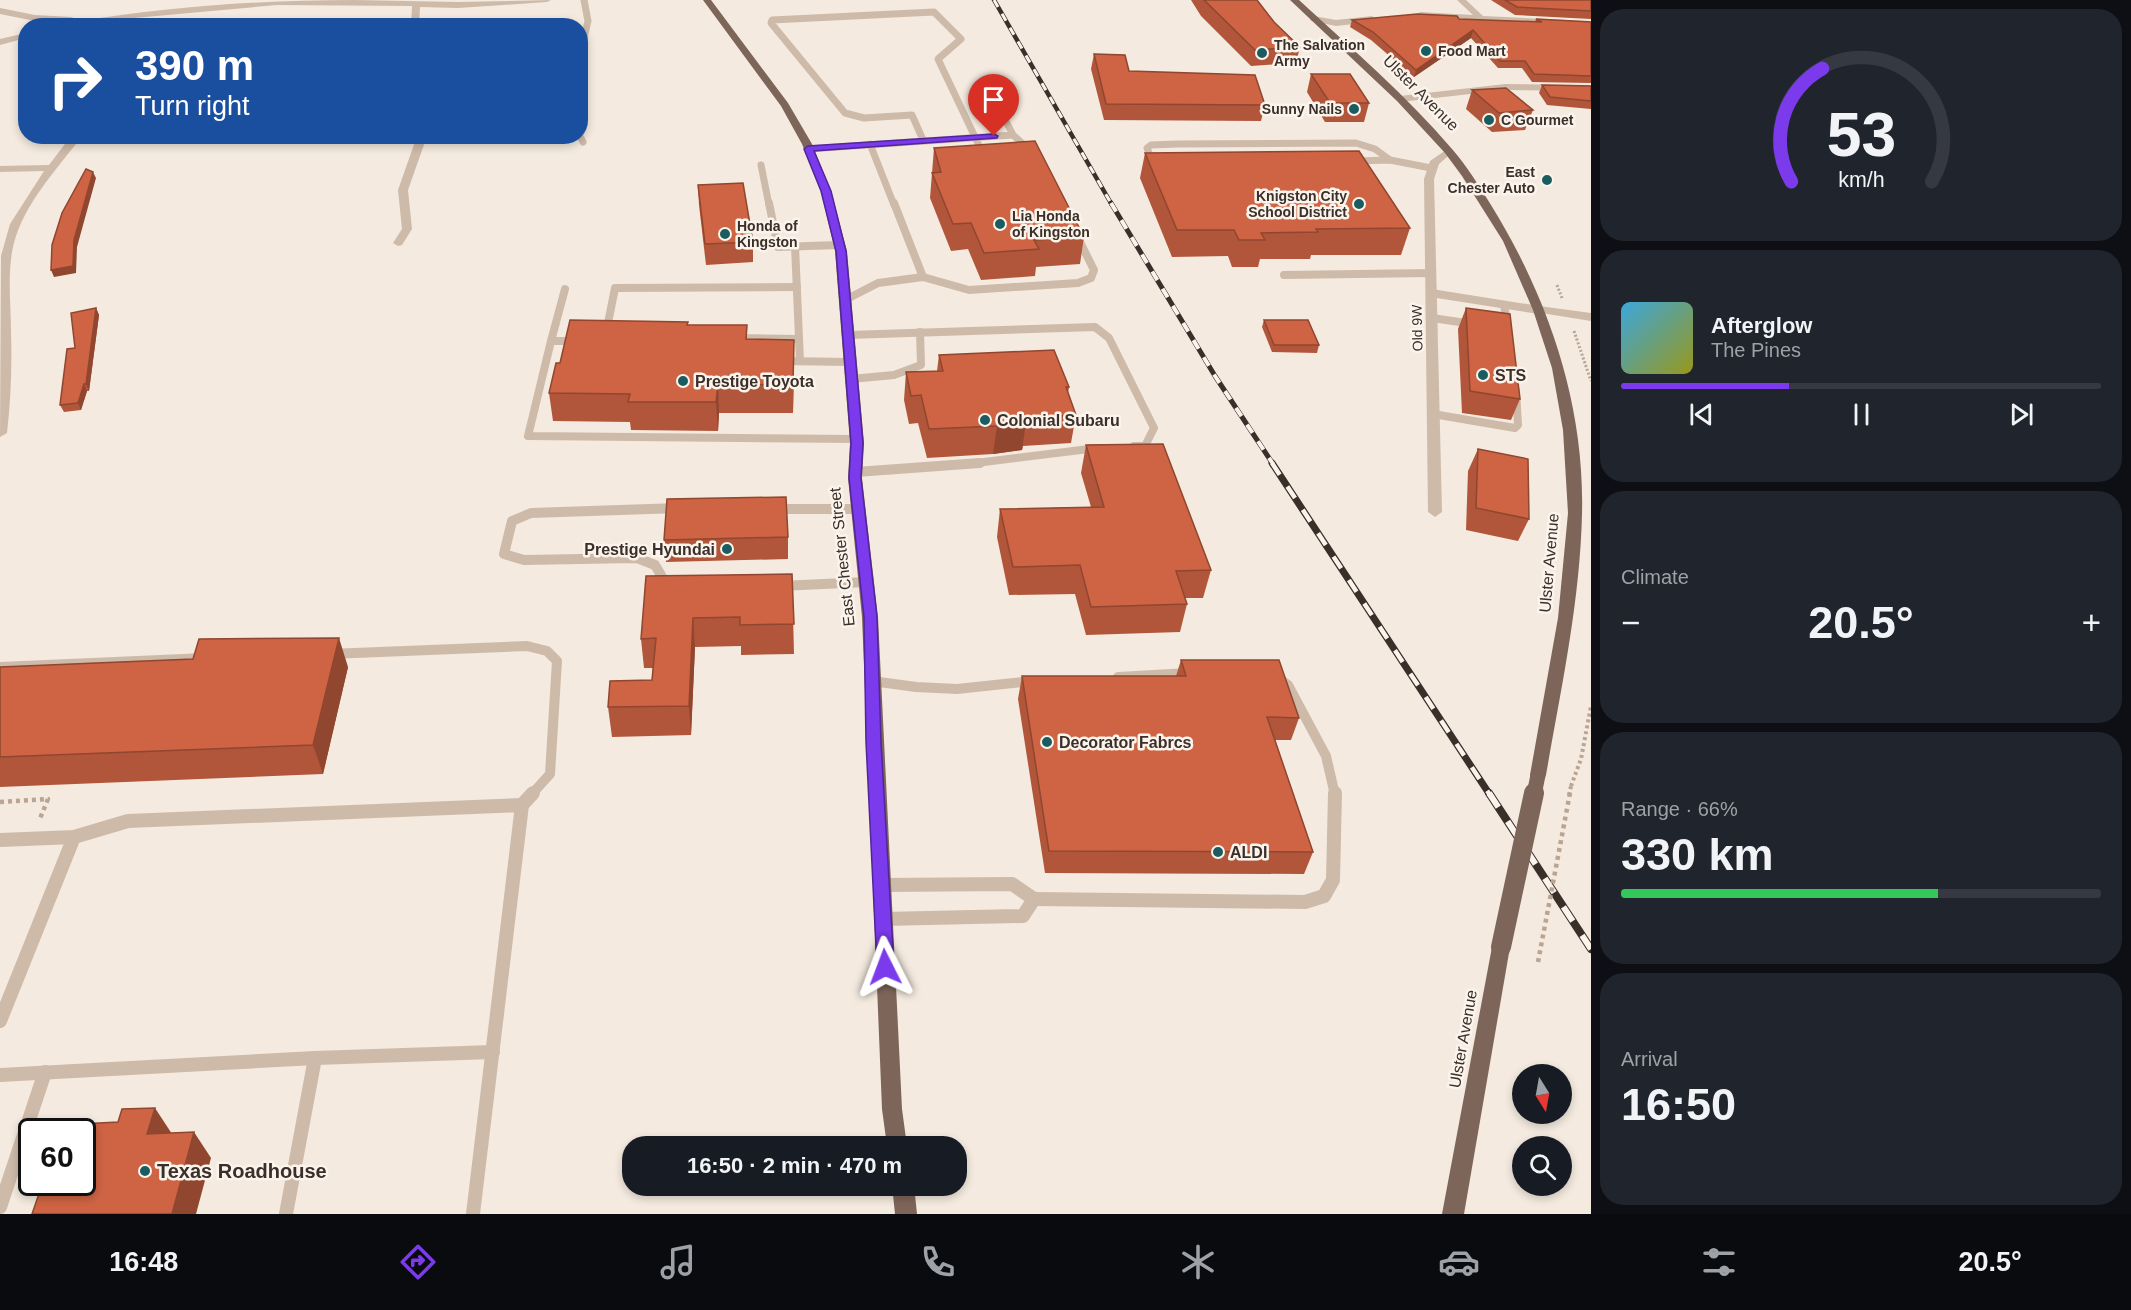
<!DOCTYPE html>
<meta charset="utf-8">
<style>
:root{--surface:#171b24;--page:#20242c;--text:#f1f3f6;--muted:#9ea1a6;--line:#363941;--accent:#7c3aed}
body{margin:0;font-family:Arial,sans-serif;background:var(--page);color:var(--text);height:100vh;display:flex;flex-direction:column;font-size:22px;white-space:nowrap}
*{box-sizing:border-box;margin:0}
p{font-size:20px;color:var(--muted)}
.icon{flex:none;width:33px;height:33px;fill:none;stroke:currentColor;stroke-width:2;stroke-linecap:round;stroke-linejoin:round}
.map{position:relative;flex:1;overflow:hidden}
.side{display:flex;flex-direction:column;gap:9px;padding:9px;background:#0d0f14;width:540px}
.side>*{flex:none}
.hud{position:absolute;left:18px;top:18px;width:570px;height:126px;border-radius:24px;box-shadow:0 3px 9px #0003;background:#1a4fa0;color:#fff;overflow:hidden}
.needle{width:39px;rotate:169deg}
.tools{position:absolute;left:1512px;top:1064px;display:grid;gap:12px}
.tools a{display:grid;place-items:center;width:60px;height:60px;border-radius:50%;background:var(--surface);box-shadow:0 3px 9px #0003;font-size:30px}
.speed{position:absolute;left:18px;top:1118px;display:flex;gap:12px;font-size:30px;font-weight:700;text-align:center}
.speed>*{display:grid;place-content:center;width:78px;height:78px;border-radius:50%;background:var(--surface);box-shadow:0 3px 9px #0003;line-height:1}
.speed .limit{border:3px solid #111;border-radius:9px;background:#fff;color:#111}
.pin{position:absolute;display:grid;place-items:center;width:51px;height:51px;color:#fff;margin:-62px -26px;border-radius:50% 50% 50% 0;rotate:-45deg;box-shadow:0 0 6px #0007}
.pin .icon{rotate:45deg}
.me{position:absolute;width:66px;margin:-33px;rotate:357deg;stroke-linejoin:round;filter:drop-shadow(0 0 4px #0008)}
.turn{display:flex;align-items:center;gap:21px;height:126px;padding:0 18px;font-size:27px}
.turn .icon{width:78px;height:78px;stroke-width:2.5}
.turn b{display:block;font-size:42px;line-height:51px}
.big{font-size:45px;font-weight:800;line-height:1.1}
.side .card{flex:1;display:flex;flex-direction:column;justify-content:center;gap:9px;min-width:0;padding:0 21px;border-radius:24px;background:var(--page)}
.side .dial{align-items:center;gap:0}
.dial svg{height:156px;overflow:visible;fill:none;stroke:var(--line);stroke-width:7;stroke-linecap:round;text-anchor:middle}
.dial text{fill:var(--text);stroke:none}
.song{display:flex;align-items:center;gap:18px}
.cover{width:72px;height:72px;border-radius:9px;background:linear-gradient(135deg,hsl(200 70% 55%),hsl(60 70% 35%))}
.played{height:6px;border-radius:3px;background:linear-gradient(90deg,var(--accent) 35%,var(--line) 35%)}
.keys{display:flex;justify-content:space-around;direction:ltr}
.heat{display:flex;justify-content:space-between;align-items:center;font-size:33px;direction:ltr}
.charge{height:9px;border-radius:4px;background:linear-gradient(90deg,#34c759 66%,var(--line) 0)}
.trip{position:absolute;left:622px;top:1136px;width:345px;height:60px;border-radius:24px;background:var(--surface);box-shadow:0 3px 9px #0003;font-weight:800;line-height:60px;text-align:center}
.tabs{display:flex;height:96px;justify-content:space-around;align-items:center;background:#090b0e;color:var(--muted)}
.tabs .icon{width:42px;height:42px}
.tabs .on{color:var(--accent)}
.tabs b{font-size:27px;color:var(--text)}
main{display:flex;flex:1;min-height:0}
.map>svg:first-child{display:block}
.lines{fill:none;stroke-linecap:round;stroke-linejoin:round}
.path-far2{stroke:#baa493;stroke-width:3;stroke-dasharray:2 2;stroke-linecap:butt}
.path-far1{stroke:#baa493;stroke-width:4;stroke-dasharray:3 3;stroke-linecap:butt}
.path{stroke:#baa493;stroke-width:4.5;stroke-dasharray:4 4;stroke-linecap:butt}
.service-far3{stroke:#cebaa9;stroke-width:7}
.service-far2{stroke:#cebaa9;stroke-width:8}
.service-far1{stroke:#cebaa9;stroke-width:10}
.service{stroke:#cebaa9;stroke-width:14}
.minor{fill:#cebaa9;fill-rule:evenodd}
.primary{fill:#7e655a;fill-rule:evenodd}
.rail-far3-casing{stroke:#3b2f29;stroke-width:4.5}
.rail-far2-casing{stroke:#3b2f29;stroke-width:5}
.rail-far1-casing{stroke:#3b2f29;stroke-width:7}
.rail-casing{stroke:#3b2f29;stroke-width:8}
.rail-far3{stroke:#fbf4ec;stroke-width:3;stroke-dasharray:8;stroke-linecap:butt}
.rail-far2{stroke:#fbf4ec;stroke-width:4;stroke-dasharray:10;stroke-linecap:butt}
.rail-far1{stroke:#fbf4ec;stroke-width:4.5;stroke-dasharray:14;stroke-linecap:butt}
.rail{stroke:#fbf4ec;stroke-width:6;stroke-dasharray:17;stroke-linecap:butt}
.path-bridge-far1{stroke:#baa493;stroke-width:4;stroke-dasharray:3 3;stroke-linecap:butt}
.path-bridge{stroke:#baa493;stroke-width:4.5;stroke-dasharray:4 4;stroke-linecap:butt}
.primary-bridge-far1{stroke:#7e655a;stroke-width:15}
.primary-bridge{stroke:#7e655a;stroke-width:20}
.wall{fill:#b1563a}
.shaded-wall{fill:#90462f}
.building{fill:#ce6443;stroke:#90462f;stroke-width:1.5}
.route{fill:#7c3aed;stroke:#51269a;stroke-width:1.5}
.poi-dot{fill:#1b5c60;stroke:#fbf4ec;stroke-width:2}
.labels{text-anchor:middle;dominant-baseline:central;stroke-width:5;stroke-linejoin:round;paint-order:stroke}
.far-poi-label{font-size:14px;font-weight:bold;fill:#3b2f29;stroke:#fbf4ec;text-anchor:start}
.far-street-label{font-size:14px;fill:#3b2f29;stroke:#fbf4ec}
.street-label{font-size:16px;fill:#3b2f29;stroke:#fbf4ec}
.poi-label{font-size:16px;font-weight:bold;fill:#3b2f29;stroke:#fbf4ec;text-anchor:start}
.near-poi-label{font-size:20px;font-weight:bold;fill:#3b2f29;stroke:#fbf4ec;text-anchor:start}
</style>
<main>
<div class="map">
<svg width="1591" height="1214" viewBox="0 0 1591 1214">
<rect width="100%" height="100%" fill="#f4eadf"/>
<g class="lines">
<g class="path-far2">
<path d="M1557,285L1562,298"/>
<path d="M1574,331L1591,381"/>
</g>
<path class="path-far1" d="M1571,786L1581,759L1591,706"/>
<path class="path" d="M0,802L48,799L39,821"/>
<g class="service-far3">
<path d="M580,55L588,21L584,0"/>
<path d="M1013,135L1031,151"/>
<path d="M580,136L583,142"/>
<path d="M923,140L912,115L864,118L845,113L771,23L772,20L934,12L961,39L938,59L984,156"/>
<path d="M870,144L894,205"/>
<path d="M808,149L1013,135L988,86"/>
<path d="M1354,161L1390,160L1431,168"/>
<path d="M1153,163L1147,148L1151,145L1177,144L1356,143L1375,149L1390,160"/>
<path d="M761,165L769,205"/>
</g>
<g class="service-far2">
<path d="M769,203L778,247L839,245"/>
<path d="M894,203L923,277"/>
<path d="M795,246L800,361"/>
<path d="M1284,275L1431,273"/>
<path d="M1431,293L1539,310"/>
<path d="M845,300L878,283L923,277L969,290L1078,283L1091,278L1094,270L1077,236"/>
<path d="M1504,305L1508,328"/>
<path d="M1432,318L1473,324"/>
<path d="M606,333L615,288L797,287"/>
<path d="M848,335L1095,327L1109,338L1154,428L1145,446H1134"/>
<path d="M733,338L799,339"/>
<path d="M551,341L565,289"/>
<path d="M579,341H551L528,436L856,439"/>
<path d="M781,361L850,362"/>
<path d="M851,379L894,375L921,365L920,332"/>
<path d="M1433,414L1515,428L1518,425L1516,391"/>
<path d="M968,464L1097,448"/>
</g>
<g class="service-far1">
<path d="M856,472L980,463"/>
<path d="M773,509H859"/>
<path d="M672,584L665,582L655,565L637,558L524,560L504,554L512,521L531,513L679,508"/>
<path d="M780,586L867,582"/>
<path d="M330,654L527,646L547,651L557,661L550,774L531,795"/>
<path d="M0,667L206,658"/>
<path d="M1118,677L1189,673"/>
<path d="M1278,678L1288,685L1326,756L1335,795"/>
<path d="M872,681L916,687L957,689L1033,681"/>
</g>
<g class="service">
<path d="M522,805L533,793"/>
<path d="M0,840L74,837L128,821L522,805L473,1214"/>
<path d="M881,885L1012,884L1034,899L1023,916L883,919"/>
<path d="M1034,899L1305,902L1324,896L1333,880L1335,793"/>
<path d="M0,1021L74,837"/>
<path d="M0,1075L315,1058L493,1052"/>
<path d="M0,1207L45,1072"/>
<path d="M286,1214L315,1058"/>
</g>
<g class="minor">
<path d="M354,0L458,2L551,0L547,2L458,8L420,7L419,26H411L412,6L277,5L134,18L82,26H58L69,22L35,21L0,14V8L35,15L71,17L74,18V22C167,7 260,0 354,0Z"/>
<path d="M1457,0H1466L1483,16L1591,21V27L1420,18L1416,15L1420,12L1473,15Z"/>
<path d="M1314,16L1336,20L1372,16L1376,19L1372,22L1336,26L1311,21L1310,19Z"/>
<path d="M26,33V38L0,45V39Z"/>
<path d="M1505,84L1591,85V91L1505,90L1400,102L1395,99L1400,96Z"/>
<path d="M71,136H82C58,168 29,198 16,236C6,266 11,301 11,332C12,366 11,399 7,433L0,437L1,256L10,224L44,171L0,172V166L49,165Z"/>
<path d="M417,136H427L408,190L412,229L402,245L398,246L393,243L402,229L398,190Z"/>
<path d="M1449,148L1454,151L1439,164L1434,179L1442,512L1435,517L1428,512L1424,179L1430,161Z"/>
<path d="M1539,306L1591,313V321L1535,312L1533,310Z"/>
</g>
<g class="primary">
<path d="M703,0H711L788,103L812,144L831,191L847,251L864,443L862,478L878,617L902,1109L907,1146H887L882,1109L862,617L848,478L850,443L835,251L821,191L802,144L781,106Z"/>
<path d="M1290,0H1299C1351,48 1406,95 1452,149C1467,166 1479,186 1491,205C1548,297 1585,404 1582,514C1580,602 1561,689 1546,775L1544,780L1538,782L1532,780L1530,775L1558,618L1568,513L1563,430L1552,368L1533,310L1503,241L1462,176L1445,153L1397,101Z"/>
<path d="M1501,939L1508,941L1510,947L1464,1214H1442L1492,947L1494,941Z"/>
<path d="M892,1185H914L917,1214H895Z"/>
</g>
<defs>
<path id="rail-far3" d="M994,0L1112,205"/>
<path id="rail-far2" d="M1111,203L1215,376L1273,464"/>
<path id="rail-far1" d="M1272,463L1490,795"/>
<path id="rail" d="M1489,793L1591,949"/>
</defs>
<use href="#rail-far3" class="rail-far3-casing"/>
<use href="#rail-far2" class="rail-far2-casing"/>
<use href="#rail-far1" class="rail-far1-casing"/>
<use href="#rail" class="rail-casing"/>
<use href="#rail-far3" class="rail-far3"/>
<use href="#rail-far2" class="rail-far2"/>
<use href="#rail-far1" class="rail-far1"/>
<use href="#rail" class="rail"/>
<path class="path-bridge-far1" d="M1569,795L1571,786"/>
<path class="path-bridge" d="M1538,962L1570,793"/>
<path class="primary-bridge-far1" d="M1534,795L1538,775"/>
<path class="primary-bridge" d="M1501,947L1534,793"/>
</g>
<g class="wall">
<path d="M1191,0H1257L1274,22L1300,47L1296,63L1251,66L1201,16Z"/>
<path d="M1491,0H1591V19L1515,15Z"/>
<path d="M1459,19L1535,22L1536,19L1591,22V83L1532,82L1522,68H1498L1471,38L1414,77L1371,40L1350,27L1352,20Z"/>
<path d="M1094,54L1129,71L1265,105L1261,121L1104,120L1091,69Z"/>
<path d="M1311,74L1369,103L1364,122H1325L1307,92Z"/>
<path d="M1542,85L1591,86V109L1547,105L1539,93Z"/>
<path d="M1472,90L1533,110L1525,130L1492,132L1466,109Z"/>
<path d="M934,148L1084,237L1080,264L1036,267L1035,276L981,280L968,249L951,251L930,198Z"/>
<path d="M1145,153L1410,228L1401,255H1311L1310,259H1260L1258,267H1232L1228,256L1172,257L1140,178Z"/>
<path d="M698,185L753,242V262L706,265L699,205Z"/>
<path d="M96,308L99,315L89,391H87L81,410L64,412L60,405L75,348Z"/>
<path d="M1466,308L1520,399L1511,420L1462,413L1458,329Z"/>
<path d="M1264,320L1319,345L1317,353L1272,352L1262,327Z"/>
<path d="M688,325H747V339L794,340L793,413H719L718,431L631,430L630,422L553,421L549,393L560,363Z"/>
<path d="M939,355L1069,387L1068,393L1076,415L1071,443L1023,446L1022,450L993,454L927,458L918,423L909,424L904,400L906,372L937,371Z"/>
<path d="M1086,445L1211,570L1203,598H1185L1187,604L1180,632L1086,635L1075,594L1009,595L997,537L1000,509L1091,507L1081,473Z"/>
<path d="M1478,449L1529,519L1518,541L1466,530L1468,471Z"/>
<path d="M788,537V559L666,562L664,540Z"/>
<path d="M792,574L794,654L741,655V646L695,647L691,735L612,737L608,707L652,680L653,668H644L641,639Z"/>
<path d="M1181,660L1299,718L1291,740H1275L1313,852L1304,874L1045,873L1018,699L1022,676H1176Z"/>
<path d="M0,667H348L323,774L0,787Z"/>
</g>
<g class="shaded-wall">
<path d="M1473,30L1471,38L1414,77L1416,70Z"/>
<path d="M93,172L96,178L77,247L76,273L54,277L51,270L74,240Z"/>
<path d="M96,308L99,315L89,391L86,384Z"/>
<path d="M794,340V368L793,413V385Z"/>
<path d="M84,384L87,391L81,410L78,403Z"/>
<path d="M718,384L719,413L718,431L716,402Z"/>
<path d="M1026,422L1022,450L993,454L997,426Z"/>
<path d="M693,618L695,647L691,735L689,706Z"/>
<path d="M339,638L348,667L323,774L313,745Z"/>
<path d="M155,1108L172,1134H147Z"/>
<path d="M194,1132L211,1158L196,1214H172Z"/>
</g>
<g class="building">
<path d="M1204,0H1257L1274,22L1300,47L1255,50Z"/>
<path d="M1505,0H1591V11L1517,7Z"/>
<path d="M1417,14L1457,16L1459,19L1542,22L1536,19L1591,22V76L1534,74L1525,61H1500L1473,30L1416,70L1373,32L1352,20Z"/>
<path d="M1094,54L1125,55L1129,71L1255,75L1265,105L1106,104Z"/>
<path d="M1311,74H1350L1369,103H1330Z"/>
<path d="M1542,85L1591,86V101L1550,97Z"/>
<path d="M1506,88L1533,110L1499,113L1472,90Z"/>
<path d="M1035,141L1084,237L1034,240L1039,249L984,253L971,223L953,224L932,173L941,172L934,148Z"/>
<path d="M1359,151L1410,228L1316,229L1318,232L1261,233L1265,240H1239L1234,230H1177L1145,153Z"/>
<path d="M86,169L93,172L74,240L73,266L51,270L52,245L62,213Z"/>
<path d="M743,183L753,242L705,244L698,185Z"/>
<path d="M96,308L86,384H84L78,403L60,405L67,349L75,348L71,313Z"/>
<path d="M1466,308L1510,314L1520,399L1470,391Z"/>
<path d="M570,320L688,322L687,325H747L746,339L794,340L793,385L718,384L716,402H628L630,394L549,393L556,363H560Z"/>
<path d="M1264,320H1308L1319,345H1274Z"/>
<path d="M1054,350L1069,387H1066L1076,415L1027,417L1026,422L997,426L929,429L921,395L911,396L906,372L943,371L939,355Z"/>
<path d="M1163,444L1211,570L1176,571L1187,604L1091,607L1080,565L1013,567L1000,509L1104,507L1086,445Z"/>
<path d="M1478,449L1528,459L1529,519L1476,508Z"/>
<path d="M786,497L788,537L664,540L667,499Z"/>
<path d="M792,574L794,624L740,625V617L693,618L689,706L608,707L610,681L652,680L656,638L641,639L646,576Z"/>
<path d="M339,638L313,745L0,757V667L193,659L199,639Z"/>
<path d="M1181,660H1279L1299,718L1267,717L1313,852L1049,851L1022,676H1186Z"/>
<path d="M155,1108L147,1134L194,1132L172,1214H32L43,1182H82V1131H60L62,1125L118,1122L122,1109Z"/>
</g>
<path class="route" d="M994,134L998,136L997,138L814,151L831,191L846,251L863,443L861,478L877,617L881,742L894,967L892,972L885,974L879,972L877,967L866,742L864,617L849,478L851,443L836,251L821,191L804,149L808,146Z"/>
<g class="poi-dot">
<circle cx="1426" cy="51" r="6"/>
<circle cx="1262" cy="53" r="6"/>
<circle cx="1354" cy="109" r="6"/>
<circle cx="1489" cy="120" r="6"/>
<circle cx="1547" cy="180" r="6"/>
<circle cx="1359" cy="204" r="6"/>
<circle cx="1000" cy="224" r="6"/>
<circle cx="725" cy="234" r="6"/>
<circle cx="1483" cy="375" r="6"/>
<circle cx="683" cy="381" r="6"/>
<circle cx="985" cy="420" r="6"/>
<circle cx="727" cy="549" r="6"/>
<circle cx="1047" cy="742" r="6"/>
<circle cx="1218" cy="852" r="6"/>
<circle cx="145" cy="1171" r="6"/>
</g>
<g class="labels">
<g class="far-poi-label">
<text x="1274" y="45">The Salvation<tspan x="1274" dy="16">Army</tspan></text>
<text x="1438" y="51">Food Mart</text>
<text x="1342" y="109" text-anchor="end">Sunny Nails</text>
<text x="1501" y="120">C Gourmet</text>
<text x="1535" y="172" text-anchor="end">East<tspan x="1535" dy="16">Chester Auto</tspan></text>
<text x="1347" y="196" text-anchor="end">Knigston City<tspan x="1347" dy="16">School District</tspan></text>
<text x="1012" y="216">Lia Honda<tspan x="1012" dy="16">of Kingston</tspan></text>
<text x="737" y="226">Honda of<tspan x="737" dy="16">Kingston</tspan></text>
</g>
<g class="far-street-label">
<text transform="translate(1417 328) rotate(-91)">Old 9W</text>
</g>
<g class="street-label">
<text transform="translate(1421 93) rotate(45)">Ulster Avenue</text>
<text transform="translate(842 557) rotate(-96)">East Chester Street</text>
<text transform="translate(1549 563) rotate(-85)">Ulster Avenue</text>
<text transform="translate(1463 1039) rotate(-80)">Ulster Avenue</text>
</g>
<g class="poi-label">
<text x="1495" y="375">STS</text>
<text x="695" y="381">Prestige Toyota</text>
<text x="997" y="420">Colonial Subaru</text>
<text x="715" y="549" text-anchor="end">Prestige Hyundai</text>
<text x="1059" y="742">Decorator Fabrcs</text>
<text x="1230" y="852">ALDI</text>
</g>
<g class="near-poi-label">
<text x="157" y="1171">Texas Roadhouse</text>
</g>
</g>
</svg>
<div class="tools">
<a><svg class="needle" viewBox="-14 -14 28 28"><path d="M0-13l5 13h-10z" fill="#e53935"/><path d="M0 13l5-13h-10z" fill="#9ea1a6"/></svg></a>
<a><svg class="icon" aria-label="search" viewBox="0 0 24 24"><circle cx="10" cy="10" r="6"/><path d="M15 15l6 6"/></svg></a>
</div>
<div class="speed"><div class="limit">60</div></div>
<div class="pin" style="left:994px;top:136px;background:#d93025"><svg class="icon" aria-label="arrive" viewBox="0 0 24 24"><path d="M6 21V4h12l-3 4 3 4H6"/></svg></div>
<svg class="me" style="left:885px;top:967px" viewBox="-20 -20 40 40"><path d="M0-17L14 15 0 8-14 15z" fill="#7c3aed" stroke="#fff" stroke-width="4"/></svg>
<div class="trip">16:50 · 2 min · 470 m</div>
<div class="hud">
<div class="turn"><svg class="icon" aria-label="right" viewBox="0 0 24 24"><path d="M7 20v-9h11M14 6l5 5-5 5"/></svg><div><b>390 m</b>Turn right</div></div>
</div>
</div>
<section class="side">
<div class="card dial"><svg viewBox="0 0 100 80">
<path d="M14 69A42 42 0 1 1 86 69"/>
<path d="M14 69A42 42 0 0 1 30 11" stroke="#7c3aed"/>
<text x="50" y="56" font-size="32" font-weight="700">53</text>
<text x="50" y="72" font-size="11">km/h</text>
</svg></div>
<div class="card">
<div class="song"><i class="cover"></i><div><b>Afterglow</b><p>The Pines</p></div></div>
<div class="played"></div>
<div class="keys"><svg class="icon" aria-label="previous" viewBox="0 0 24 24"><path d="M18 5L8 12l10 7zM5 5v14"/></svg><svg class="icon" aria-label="pause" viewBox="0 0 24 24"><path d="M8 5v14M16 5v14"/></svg><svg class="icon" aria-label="next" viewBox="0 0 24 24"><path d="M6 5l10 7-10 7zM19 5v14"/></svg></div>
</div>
<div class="card"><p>Climate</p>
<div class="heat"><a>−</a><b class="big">20.5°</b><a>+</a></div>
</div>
<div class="card"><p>Range · 66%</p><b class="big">330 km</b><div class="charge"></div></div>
<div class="card"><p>Arrival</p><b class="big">16:50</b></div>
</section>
</main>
<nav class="tabs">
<b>16:48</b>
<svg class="icon on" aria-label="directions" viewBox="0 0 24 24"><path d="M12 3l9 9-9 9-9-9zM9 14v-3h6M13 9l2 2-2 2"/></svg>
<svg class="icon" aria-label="music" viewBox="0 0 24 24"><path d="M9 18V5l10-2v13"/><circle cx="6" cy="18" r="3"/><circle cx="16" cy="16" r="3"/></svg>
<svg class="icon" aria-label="phone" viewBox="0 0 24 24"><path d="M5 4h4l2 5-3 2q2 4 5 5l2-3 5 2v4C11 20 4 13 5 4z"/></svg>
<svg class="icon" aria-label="climate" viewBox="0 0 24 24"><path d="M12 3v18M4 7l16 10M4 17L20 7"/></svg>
<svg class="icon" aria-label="car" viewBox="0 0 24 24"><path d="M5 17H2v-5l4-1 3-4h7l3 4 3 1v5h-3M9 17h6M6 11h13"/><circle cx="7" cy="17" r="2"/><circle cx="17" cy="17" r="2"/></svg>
<svg class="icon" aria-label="filters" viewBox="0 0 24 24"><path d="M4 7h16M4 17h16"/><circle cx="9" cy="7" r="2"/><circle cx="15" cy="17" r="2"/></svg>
<b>20.5°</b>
</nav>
